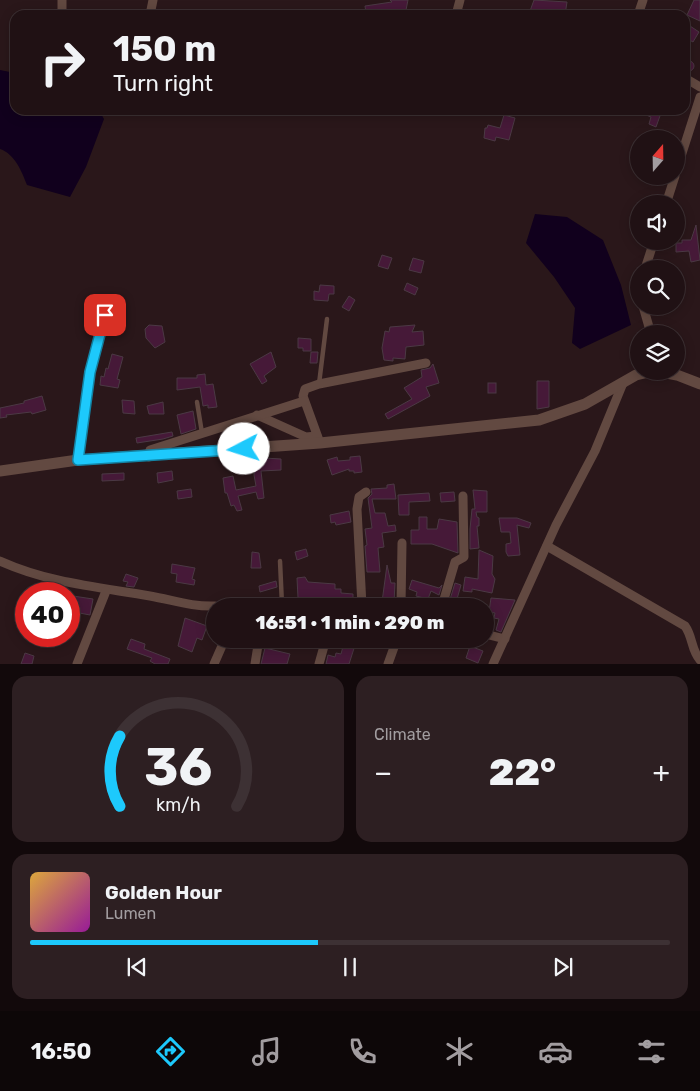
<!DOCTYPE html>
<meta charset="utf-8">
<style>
:root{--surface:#201114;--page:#2d1f22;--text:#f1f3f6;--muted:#a29da0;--line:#3d3134;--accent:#1dc9fc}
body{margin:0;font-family:Rubik,sans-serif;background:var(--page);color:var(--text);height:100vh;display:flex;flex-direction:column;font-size:19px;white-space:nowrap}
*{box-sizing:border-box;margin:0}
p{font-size:16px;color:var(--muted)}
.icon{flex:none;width:28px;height:28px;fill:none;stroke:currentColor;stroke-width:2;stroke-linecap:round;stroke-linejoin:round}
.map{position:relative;height:664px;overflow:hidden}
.side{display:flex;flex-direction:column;gap:12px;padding:12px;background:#12090b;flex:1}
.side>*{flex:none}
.guide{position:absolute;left:10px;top:10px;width:680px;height:105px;border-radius:15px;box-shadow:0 2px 12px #0003,0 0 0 1px var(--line);background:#201114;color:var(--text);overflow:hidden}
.needle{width:32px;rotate:20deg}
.fabs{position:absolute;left:630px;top:130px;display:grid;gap:10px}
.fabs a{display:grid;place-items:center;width:55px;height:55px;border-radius:50%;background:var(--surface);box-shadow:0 2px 12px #0003,0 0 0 1px var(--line);font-size:25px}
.speed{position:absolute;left:15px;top:582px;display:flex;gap:10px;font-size:25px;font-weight:700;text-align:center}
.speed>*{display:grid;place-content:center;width:65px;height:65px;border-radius:50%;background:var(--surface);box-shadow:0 2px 12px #0003,0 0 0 1px var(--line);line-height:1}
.speed .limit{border:8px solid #d22;background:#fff;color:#111}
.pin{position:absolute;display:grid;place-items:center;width:42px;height:42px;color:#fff;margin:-21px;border-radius:10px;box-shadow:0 2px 8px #0006}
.me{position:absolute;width:55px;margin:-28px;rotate:265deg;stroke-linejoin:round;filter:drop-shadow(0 0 4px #0008)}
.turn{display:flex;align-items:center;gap:18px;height:105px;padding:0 20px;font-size:22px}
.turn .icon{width:65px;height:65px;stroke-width:2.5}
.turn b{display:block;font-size:35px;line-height:42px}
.big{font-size:38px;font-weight:800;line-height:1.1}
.side .card{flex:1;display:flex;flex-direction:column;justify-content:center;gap:8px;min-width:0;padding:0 18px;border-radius:15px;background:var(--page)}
.side .dial{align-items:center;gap:0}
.dial svg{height:130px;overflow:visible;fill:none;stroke:var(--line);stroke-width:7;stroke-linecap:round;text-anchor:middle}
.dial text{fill:var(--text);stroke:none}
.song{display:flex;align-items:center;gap:15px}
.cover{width:60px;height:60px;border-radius:8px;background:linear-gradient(135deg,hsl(40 70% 55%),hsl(300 70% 35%))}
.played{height:5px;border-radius:2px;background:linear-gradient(90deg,var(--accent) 45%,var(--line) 45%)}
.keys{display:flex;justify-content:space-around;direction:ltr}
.heat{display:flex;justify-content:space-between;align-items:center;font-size:28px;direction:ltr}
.side .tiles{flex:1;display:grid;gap:12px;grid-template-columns:1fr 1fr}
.card:last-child{grid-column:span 2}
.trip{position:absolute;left:206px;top:598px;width:288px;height:50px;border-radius:25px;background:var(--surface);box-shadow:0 2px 12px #0003,0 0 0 1px var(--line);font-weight:800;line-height:50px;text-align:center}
.menu{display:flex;height:80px;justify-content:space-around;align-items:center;background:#0d0708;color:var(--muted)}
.menu .icon{width:35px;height:35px}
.menu .selected{color:var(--accent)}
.menu b{font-size:22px;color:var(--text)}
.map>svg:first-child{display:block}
.water{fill:#11001d}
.building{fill:#461938;stroke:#4b3944}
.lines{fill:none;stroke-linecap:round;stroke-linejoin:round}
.service{stroke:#624941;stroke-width:4.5}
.minor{stroke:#624941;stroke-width:9}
.tertiary{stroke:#624941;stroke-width:11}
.route-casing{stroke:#1383a4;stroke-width:12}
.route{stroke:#1dc9fc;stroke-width:9}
</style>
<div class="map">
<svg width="700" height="664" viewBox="0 0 700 664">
<rect width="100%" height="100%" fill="#2a171a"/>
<g class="water">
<path d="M0,70L15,73V110H99L104,119L86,167L70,197L27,185C22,172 15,154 0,149Z"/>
<path d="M535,214L567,217L603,240L621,285L631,325L580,349L572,343L575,308L554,277L526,243Z"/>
</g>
<g class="building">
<path d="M390,0H408L405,15H384L385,10L366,13L365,6L392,2Z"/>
<path d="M534,0L567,2L565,15H548L530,11Z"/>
<path d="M694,0H700V21L687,15Z"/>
<path d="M690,26L699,32L693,42L686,38L688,36L685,34Z"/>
<circle cx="689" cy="66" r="5"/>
<path d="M634,110H658L661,113L656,127L649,124L651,117Z"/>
<path d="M504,115L515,118L509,140L496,137L495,141L484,138L485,128H487L488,125L500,128Z"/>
<path d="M696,225L700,260L691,262L689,251L676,252V243H682V240H691Z"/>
<path d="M382,255L392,258L388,269L378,266Z"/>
<path d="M413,258L424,261L421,273L409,270Z"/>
<path d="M407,283L418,288L415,295L404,290Z"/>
<path d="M320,285L334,286V294H329L328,301L314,300V291L319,292Z"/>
<path d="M349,296L355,300L349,311L342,307Z"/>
<path d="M114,304L122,306L119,317L111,315Z"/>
<path d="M149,325L162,326L165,342L155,348L146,338L145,329Z"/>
<path d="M415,325L412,332L423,331L424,345L406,347L405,359L393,358V361L384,360L382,348L385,331L389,332L390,327Z"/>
<path d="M298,338L311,339V351H303V348H298Z"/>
<path d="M271,352L276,367L264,376L267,381L262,384L250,364Z"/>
<path d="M311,352H318L317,363H310Z"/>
<path d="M112,354L123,357L117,379L120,380L118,388L100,385L101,376L104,377L106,368L108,369Z"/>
<path d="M433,364L439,383L426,387L430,396L388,419L385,414L412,399L404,388L422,377L421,370L430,368Z"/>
<path d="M205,374L206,385L213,384L217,407L208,408V405L203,406L200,387L177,390V378H197V375Z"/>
<path d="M537,381H549V407L537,409Z"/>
<rect x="488" y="383" width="8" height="10"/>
<path d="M42,396L46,410L32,414L31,412L6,415L7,417L0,418V408L24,403V401Z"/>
<path d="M122,400L134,401L135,414L123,413Z"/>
<path d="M163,402L164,414H149L147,406Z"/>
<path d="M193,411L196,429L181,434L177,415Z"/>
<path d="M172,432L173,436L163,439L137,443L136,438Z"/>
<path d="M360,456L362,472L354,473V471H349V469L332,475L327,460L337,457L338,461L350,460V457Z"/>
<path d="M264,458L281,459V470L261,471L264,498L258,499L256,492L238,496L242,510L237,511L234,505L231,506L227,493H225L223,478L233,476L236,490L256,486L254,475L256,460H260V465H264Z"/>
<path d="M172,471L173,480L158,483L157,473Z"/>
<path d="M124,473V480L102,481V474Z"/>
<path d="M394,484L396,499H372L375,513H385L388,526L395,525L396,531L382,533L384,547L378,548L380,572H367L365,546L367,545L365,529L372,528L368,498L372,494L371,489L387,488V485Z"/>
<path d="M191,489L192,497L178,499L177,491Z"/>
<path d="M473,490L487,491V512H476L477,517L479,518V526H477L479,548L470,549V529L472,509H475Z"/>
<path d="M454,492L455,501L441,502L440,493Z"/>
<path d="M429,493L430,501L409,502V515H399L398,495Z"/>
<path d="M349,511L351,522L336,525L335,522L331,523L330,515Z"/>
<path d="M419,517H427V529H437L439,519L457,522L458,553L432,544H411V530H419Z"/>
<path d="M499,518H517L531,523L529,528L517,525L520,555L508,556L506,552V544L511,543L510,532H501Z"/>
<path d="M306,549L308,556L297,560L295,552Z"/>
<path d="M479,550L493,556L492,574L495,579L492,593L472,589V592L463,591L465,577L478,579Z"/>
<path d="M252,552L259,553L261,568H251Z"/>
<path d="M172,564L195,568L192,579L195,580L194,585L176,582L177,574L171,573Z"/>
<path d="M387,565L391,583H395L394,603L382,602Z"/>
<path d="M126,574L138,578L134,587L126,586L128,582L123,581Z"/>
<path d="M305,577L308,582L335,584V589H341V593L353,594V601L298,598L297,578Z"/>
<path d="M412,580L439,588L442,585L439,595L431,591L428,599L416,596L417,592L409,589Z"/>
<path d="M276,581L277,587L260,592L259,586Z"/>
<path d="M455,583L461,585L455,606H448Z"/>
<path d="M73,596L93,599L90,615L69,611Z"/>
<path d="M491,598L515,600L501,632L496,630L499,619L494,618L495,613L489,612Z"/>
<path d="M185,618L207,626L202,640L197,638L192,652L178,646Z"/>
<path d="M131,639L145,644L144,649L170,659L168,664H155L150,661L152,658L127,649Z"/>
<path d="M345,639H357L349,664H326L328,655L335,657L336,653L341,654Z"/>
<path d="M409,639H420L417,647L407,644Z"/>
<path d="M470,646L483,651L478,663L466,658Z"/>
<path d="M265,648L290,654L287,664H261Z"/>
<path d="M25,653L34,656L32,664H21Z"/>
</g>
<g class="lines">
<g class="service">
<path d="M319,384L327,319"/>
<path d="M197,402L202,433"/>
<path d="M280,561L282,605"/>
</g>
<g class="minor">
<path d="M62,0V15"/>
<path d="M150,15L153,0"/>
<path d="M456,15L460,0"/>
<path d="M638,15L643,0"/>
<path d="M685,78L700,87"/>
<path d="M676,172L700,97"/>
<path d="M666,204L675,176"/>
<path d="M645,269L654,241"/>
<path d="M643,306L651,334"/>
<path d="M257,415L306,437L317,436"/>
<path d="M320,443L303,396L305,389L319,384L426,363"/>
<path d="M149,457L150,450L304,401"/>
<path d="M78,460L90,372L108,303"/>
<path d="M547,546L685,626C693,637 691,650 700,660"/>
<path d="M0,561C49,583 98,587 150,596C173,600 192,607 215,606"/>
<path d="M221,606L299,604L349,606"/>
<path d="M362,606L357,509L359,497L366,492"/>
<path d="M401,606L402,543"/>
<path d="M442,606L455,562L464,557L463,496"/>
<path d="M485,634L505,639"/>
<path d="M77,664L106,591"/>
<path d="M214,664L225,639"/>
<path d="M255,664L259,639"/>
<path d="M319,664L326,639"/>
<path d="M388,664L397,639"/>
<path d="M493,664L556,525L595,451L623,383"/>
</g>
<g class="tertiary">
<path d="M656,371L677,375L700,384"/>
<path d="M0,471L78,460L320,443L539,420L585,404L636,375L653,371"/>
</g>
</g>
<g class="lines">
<defs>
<path id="route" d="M105,315L90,372L78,460L244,449"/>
</defs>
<use href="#route" class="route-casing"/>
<use href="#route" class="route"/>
</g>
</svg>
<div class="fabs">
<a><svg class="needle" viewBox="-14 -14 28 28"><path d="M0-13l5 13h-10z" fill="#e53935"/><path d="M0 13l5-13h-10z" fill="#a29da0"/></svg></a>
<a><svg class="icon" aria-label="sound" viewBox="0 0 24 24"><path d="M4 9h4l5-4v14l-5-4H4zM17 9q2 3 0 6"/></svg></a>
<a><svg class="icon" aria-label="search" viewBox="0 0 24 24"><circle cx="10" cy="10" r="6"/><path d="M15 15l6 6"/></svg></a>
<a><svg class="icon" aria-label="layers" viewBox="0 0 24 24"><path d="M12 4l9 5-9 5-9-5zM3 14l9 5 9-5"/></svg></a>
</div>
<div class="speed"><div class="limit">40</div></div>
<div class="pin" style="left:105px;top:315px;background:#d93025"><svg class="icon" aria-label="arrive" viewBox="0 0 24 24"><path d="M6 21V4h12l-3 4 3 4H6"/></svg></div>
<svg class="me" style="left:244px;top:449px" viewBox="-20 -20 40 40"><circle r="19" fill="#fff"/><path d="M0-13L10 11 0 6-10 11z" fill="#1dc9fc"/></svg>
<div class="trip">16:51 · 1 min · 290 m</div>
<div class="guide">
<div class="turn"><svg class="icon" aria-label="right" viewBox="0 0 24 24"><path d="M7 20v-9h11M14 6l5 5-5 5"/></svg><div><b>150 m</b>Turn right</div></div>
</div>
</div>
<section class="side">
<div class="tiles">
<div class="card dial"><svg viewBox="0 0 100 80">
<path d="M14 69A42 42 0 1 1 86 69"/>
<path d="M14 69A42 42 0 0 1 14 26" stroke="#1dc9fc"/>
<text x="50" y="56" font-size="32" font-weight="700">36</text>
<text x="50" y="72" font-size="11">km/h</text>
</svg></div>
<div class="card"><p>Climate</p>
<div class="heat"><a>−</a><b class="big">22°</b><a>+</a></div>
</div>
<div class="card">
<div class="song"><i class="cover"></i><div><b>Golden Hour</b><p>Lumen</p></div></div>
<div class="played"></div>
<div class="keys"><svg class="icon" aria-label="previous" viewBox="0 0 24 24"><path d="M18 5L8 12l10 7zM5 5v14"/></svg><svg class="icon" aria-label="pause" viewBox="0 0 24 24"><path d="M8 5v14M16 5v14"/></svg><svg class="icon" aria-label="next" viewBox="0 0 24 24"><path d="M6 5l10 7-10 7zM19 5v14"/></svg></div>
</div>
</div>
</section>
<nav class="menu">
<b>16:50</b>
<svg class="icon selected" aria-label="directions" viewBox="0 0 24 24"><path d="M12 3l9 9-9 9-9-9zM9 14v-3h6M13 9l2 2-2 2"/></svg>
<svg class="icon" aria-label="music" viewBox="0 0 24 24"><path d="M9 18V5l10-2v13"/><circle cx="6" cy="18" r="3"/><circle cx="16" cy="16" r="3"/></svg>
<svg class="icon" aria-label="phone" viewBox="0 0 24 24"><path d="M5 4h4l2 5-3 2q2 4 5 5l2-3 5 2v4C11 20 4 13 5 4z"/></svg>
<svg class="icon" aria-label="climate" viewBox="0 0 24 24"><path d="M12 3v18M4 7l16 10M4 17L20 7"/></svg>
<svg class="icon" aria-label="car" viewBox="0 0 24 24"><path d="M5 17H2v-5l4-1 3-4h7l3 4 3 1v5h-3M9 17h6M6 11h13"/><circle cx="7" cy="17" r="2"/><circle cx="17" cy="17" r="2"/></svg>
<svg class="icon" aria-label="filters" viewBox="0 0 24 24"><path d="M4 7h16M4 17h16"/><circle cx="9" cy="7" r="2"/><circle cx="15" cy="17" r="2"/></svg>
</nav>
